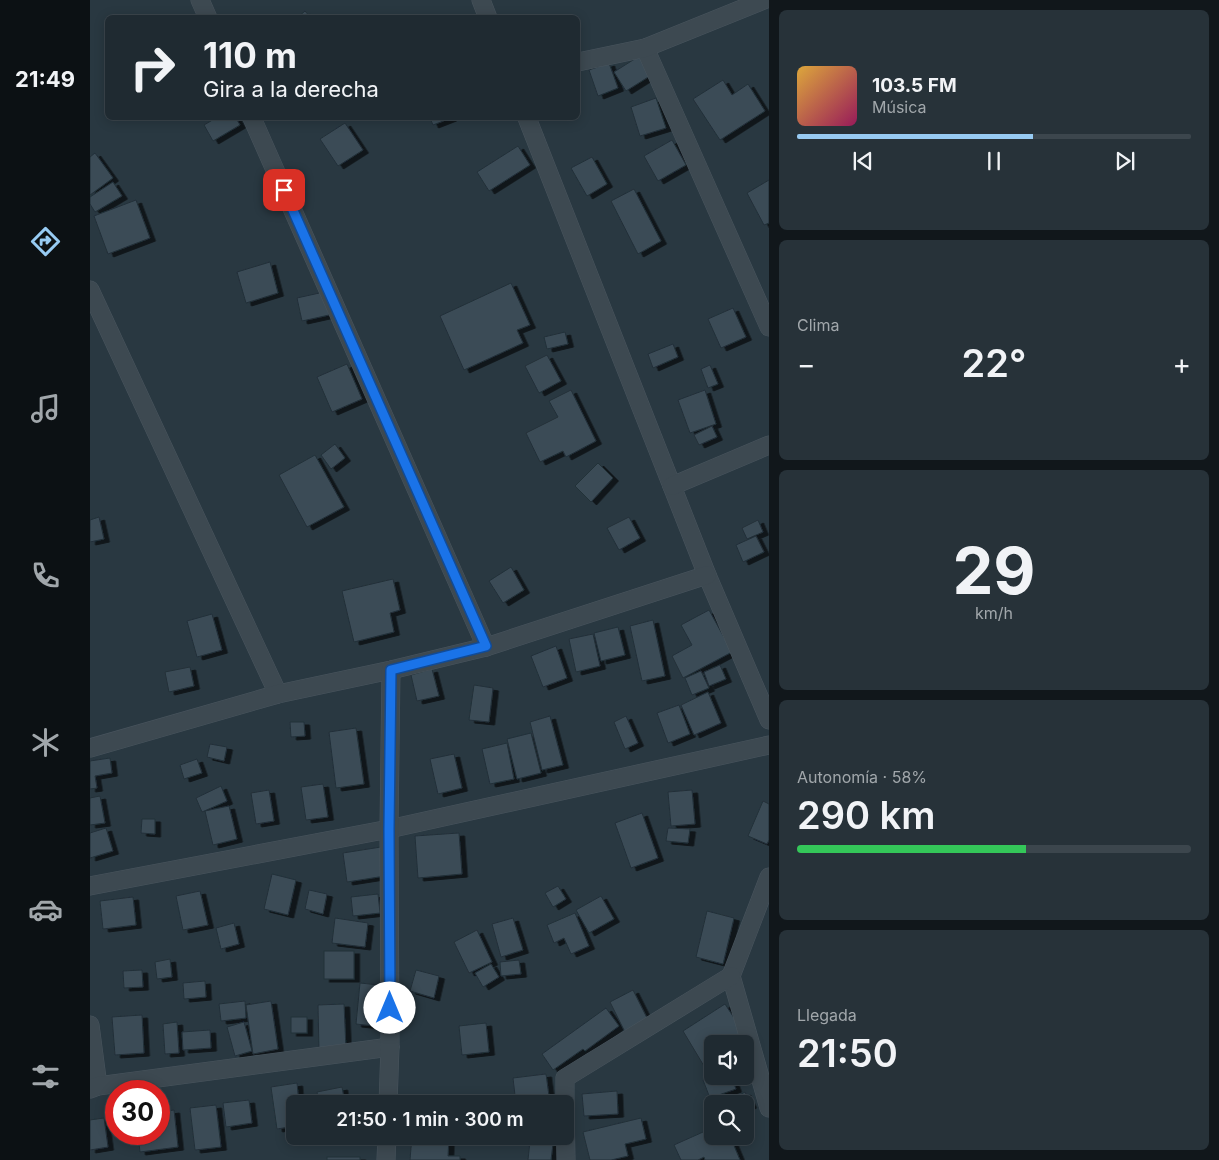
<!DOCTYPE html>
<html lang="es">
<meta charset="utf-8">
<style>
:root{--surface:#1f2a31;--page:#273239;--text:#f1f3f6;--muted:#a1a7ab;--line:#3c464d;--accent:#97cbf3}
body{margin:0;font-family:Inter,sans-serif;background:var(--page);color:var(--text);height:100vh;display:flex;flex-direction:column;font-size:19px;white-space:nowrap}
*{box-sizing:border-box;margin:0}
p{font-size:16px;color:var(--muted)}
.icon{flex:none;width:28px;height:28px;fill:none;stroke:currentColor;stroke-width:2;stroke-linecap:round;stroke-linejoin:round}
.map{position:relative;flex:1;overflow:hidden}
.side{display:flex;flex-direction:column;gap:10px;padding:10px;background:#11171b;width:450px}
.side>*{flex:none}
.banner{position:absolute;left:15px;top:15px;width:475px;height:105px;border-radius:8px;box-shadow:0 2px 12px #0003,0 0 0 1px var(--line);background:#1f2a31;color:var(--text);overflow:hidden}
.tools{position:absolute;left:614px;top:1035px;display:grid;gap:10px}
.tools a{display:grid;place-items:center;width:50px;height:50px;border-radius:8px;background:var(--surface);box-shadow:0 2px 12px #0003,0 0 0 1px var(--line);font-size:25px}
.speed{position:absolute;left:15px;top:1080px;display:flex;gap:10px;font-size:25px;font-weight:700;text-align:center}
.speed>*{display:grid;place-content:center;width:65px;height:65px;border-radius:50%;background:var(--surface);box-shadow:0 2px 12px #0003,0 0 0 1px var(--line);line-height:1}
.speed .limit{border:8px solid #d22;background:#fff;color:#111}
.pin{position:absolute;display:grid;place-items:center;width:42px;height:42px;color:#fff;margin:-21px;border-radius:10px;box-shadow:0 2px 8px #0006}
.me{position:absolute;width:55px;margin:-28px;rotate:0deg;stroke-linejoin:round;filter:drop-shadow(0 0 4px #0008)}
.turn{display:flex;align-items:center;gap:18px;height:105px;padding:0 15px;font-size:22px}
.turn .icon{width:65px;height:65px;stroke-width:2.5}
.turn b{display:block;font-size:35px;line-height:42px}
.big{font-size:38px;font-weight:600;line-height:1.1}
.side .card{flex:1;display:flex;flex-direction:column;justify-content:center;gap:8px;min-width:0;padding:0 18px;border-radius:8px;background:var(--page)}
.side .dial{align-items:center;gap:0}
.dial b{font-size:65px;line-height:1}
.song{display:flex;align-items:center;gap:15px}
.cover{width:60px;height:60px;border-radius:8px;background:linear-gradient(135deg,hsl(40 70% 55%),hsl(330 70% 35%))}
.played{height:5px;border-radius:2px;background:linear-gradient(90deg,var(--accent) 60%,var(--line) 60%)}
.keys{display:flex;justify-content:space-around;direction:ltr}
.heat{display:flex;justify-content:space-between;align-items:center;font-size:28px;direction:ltr}
.charge{height:8px;border-radius:4px;background:linear-gradient(90deg,#34c759 58%,var(--line) 0)}
.trip{position:absolute;left:196px;top:1095px;width:288px;height:50px;border-radius:8px;background:var(--surface);box-shadow:0 2px 12px #0003,0 0 0 1px var(--line);font-weight:600;line-height:50px;text-align:center}
main{display:flex;flex:1;min-height:0}
.menu{display:flex;flex-direction:column;width:90px;justify-content:space-around;align-items:center;background:#0c1114;color:var(--muted)}
.menu .icon{width:35px;height:35px}
.menu .on{color:var(--accent)}
.menu b{font-size:22px;color:var(--text)}
.map>svg:first-child{display:block}
.building{fill:#3b4c57;stroke:#233039;filter:url(#shadow)}
.lines{fill:none;stroke-linecap:round;stroke-linejoin:round}
.street-casing{stroke:#49555e;stroke-width:19}
.street{stroke:#3d4951;stroke-width:18}
.route-casing{stroke:#114b97;stroke-width:12}
.route{stroke:#1a73e8;stroke-width:9}
</style>
<main>
<nav class="menu">
<b>21:49</b>
<svg class="icon on" aria-label="directions" viewBox="0 0 24 24"><path d="M12 3l9 9-9 9-9-9zM9 14v-3h6M13 9l2 2-2 2"/></svg>
<svg class="icon" aria-label="music" viewBox="0 0 24 24"><path d="M9 18V5l10-2v13"/><circle cx="6" cy="18" r="3"/><circle cx="16" cy="16" r="3"/></svg>
<svg class="icon" aria-label="phone" viewBox="0 0 24 24"><path d="M5 4h4l2 5-3 2q2 4 5 5l2-3 5 2v4C11 20 4 13 5 4z"/></svg>
<svg class="icon" aria-label="climate" viewBox="0 0 24 24"><path d="M12 3v18M4 7l16 10M4 17L20 7"/></svg>
<svg class="icon" aria-label="car" viewBox="0 0 24 24"><path d="M5 17H2v-5l4-1 3-4h7l3 4 3 1v5h-3M9 17h6M6 11h13"/><circle cx="7" cy="17" r="2"/><circle cx="17" cy="17" r="2"/></svg>
<svg class="icon" aria-label="filters" viewBox="0 0 24 24"><path d="M4 7h16M4 17h16"/><circle cx="9" cy="7" r="2"/><circle cx="15" cy="17" r="2"/></svg>
</nav>
<div class="map">
<svg width="679" height="1160" viewBox="0 0 679 1160">
<defs>
<filter id="shadow"><feDropShadow dx="5.5" dy="3" stdDeviation="0" flood-color="#0009"/></filter>
</defs>
<rect width="100%" height="100%" fill="#293841"/>
<g class="building">
<path d="M215,11L221,18H207Z"/>
<path d="M551,55L563,74L536,91L524,72Z"/>
<path d="M519,63L528,88L508,96L499,70Z"/>
<path d="M633,80L642,95L658,84L675,111L630,140L603,99Z"/>
<path d="M566,98L576,128L550,136L541,107Z"/>
<path d="M126,118H146L150,125L123,141L114,125Z"/>
<path d="M340,118H361L343,125Z"/>
<path d="M255,123L273,150L248,166L230,139Z"/>
<path d="M582,140L596,165L568,181L554,156Z"/>
<path d="M428,146L440,165L399,191L387,172Z"/>
<path d="M5,153L23,178L0,195V157Z"/>
<path d="M502,157L517,184L497,196L481,168Z"/>
<path d="M679,180V223L674,225L657,193Z"/>
<path d="M23,182L32,196L5,212L0,204V197Z"/>
<path d="M544,189L571,241L548,254L521,201Z"/>
<path d="M46,200L60,238L18,254L4,216Z"/>
<path d="M180,262L188,293L156,303L147,272Z"/>
<path d="M421,283L440,325L427,330L433,343L374,370L350,316Z"/>
<path d="M234,292L239,315L212,321L207,298Z"/>
<path d="M643,308L656,337L631,348L618,319Z"/>
<path d="M475,332L478,344L457,349L454,337Z"/>
<path d="M583,344L588,357L563,368L558,354Z"/>
<path d="M457,355L471,381L449,393L435,366Z"/>
<path d="M257,364L272,399L242,412L227,377Z"/>
<path d="M620,365L628,384L618,388L611,369Z"/>
<path d="M481,390L506,441L476,457L473,451L450,462L436,433L468,417L459,401Z"/>
<path d="M615,390L626,424L600,433L588,400Z"/>
<path d="M622,426L627,437L609,445L604,435Z"/>
<path d="M245,444L255,458L241,469L231,455Z"/>
<path d="M225,455L254,507L217,527L189,475Z"/>
<path d="M508,463L523,478L501,502L485,486Z"/>
<path d="M9,517L14,539L0,542V520Z"/>
<path d="M539,517L550,538L529,550L517,528Z"/>
<path d="M668,520L673,532L657,539L652,528Z"/>
<path d="M666,536L674,552L653,562L646,545Z"/>
<path d="M421,567L434,590L413,603L399,581Z"/>
<path d="M303,579L310,610L300,613L304,632L264,642L252,591Z"/>
<path d="M619,610L642,652L593,678L582,656L602,645L591,625Z"/>
<path d="M122,614L132,650L107,657L97,621Z"/>
<path d="M563,620L575,676L552,681L540,626Z"/>
<path d="M528,627L535,655L511,661L504,633Z"/>
<path d="M503,634L510,666L486,672L479,639Z"/>
<path d="M466,646L477,678L453,687L441,656Z"/>
<path d="M630,665L636,679L619,686L614,672Z"/>
<path d="M100,667L104,686L79,692L75,672Z"/>
<path d="M342,669L349,696L327,701L321,675Z"/>
<path d="M611,671L619,688L602,695L595,678Z"/>
<path d="M384,685L403,688L399,722L379,720Z"/>
<path d="M618,692L631,723L604,735L591,705Z"/>
<path d="M589,705L600,734L578,743L567,713Z"/>
<path d="M460,716L473,765L452,770L440,722Z"/>
<path d="M536,716L548,743L535,749L524,722Z"/>
<path d="M200,722H214L215,736L201,737Z"/>
<path d="M266,728L274,784L246,788L239,732Z"/>
<path d="M441,733L451,773L427,779L417,739Z"/>
<path d="M417,743L424,779L400,784L392,749Z"/>
<path d="M120,744L137,747L134,761L117,757Z"/>
<path d="M364,754L372,788L348,794L340,759Z"/>
<path d="M20,758L22,773L5,776L7,788L0,789V761Z"/>
<path d="M107,759L112,773L94,779L90,765Z"/>
<path d="M233,784L238,817L216,820L211,787Z"/>
<path d="M131,786L137,801L112,812L106,798Z"/>
<path d="M179,790L184,821L166,824L161,793Z"/>
<path d="M602,790L605,824L581,826L578,792Z"/>
<path d="M10,796L15,823L0,825V798Z"/>
<path d="M673,801L679,804V840L677,844L658,836Z"/>
<path d="M139,806L147,839L123,845L115,811Z"/>
<path d="M552,813L568,858L541,868L525,823Z"/>
<path d="M52,819H65V834L51,833Z"/>
<path d="M16,828L23,851L0,858V833Z"/>
<path d="M578,828L600,829L598,843L576,841Z"/>
<path d="M369,833L372,874L328,878L325,836Z"/>
<path d="M291,847L295,876L257,882L253,853Z"/>
<path d="M182,874L206,880L198,915L174,909Z"/>
<path d="M468,886L476,899L463,907L455,893Z"/>
<path d="M219,890L237,894L233,914L215,909Z"/>
<path d="M110,891L118,925L93,930L86,896Z"/>
<path d="M288,894L290,913L263,916L261,897Z"/>
<path d="M511,896L524,919L499,933L486,910Z"/>
<path d="M43,897L46,925L13,929L10,901Z"/>
<path d="M617,911L644,918L633,964L606,957Z"/>
<path d="M485,913L499,946L481,954L474,938L464,943L457,925Z"/>
<path d="M245,918L278,923L275,947L242,943Z"/>
<path d="M423,918L433,950L411,957L402,924Z"/>
<path d="M144,923L149,944L131,949L126,928Z"/>
<path d="M387,930L402,962L379,973L364,942Z"/>
<rect x="234" y="951" width="30" height="28"/>
<path d="M80,959L82,977L67,979L65,962Z"/>
<path d="M429,960L431,974L411,976L410,962Z"/>
<path d="M401,964L409,977L393,987L385,973Z"/>
<path d="M52,970L53,987L34,988L33,971Z"/>
<path d="M326,970L349,976L344,998L320,991Z"/>
<path d="M115,981L116,997L94,999L93,983Z"/>
<path d="M270,983L289,985L285,1026L266,1024Z"/>
<path d="M543,990L558,1020L535,1032L520,1002Z"/>
<path d="M155,1001L156,1018L131,1021L129,1004Z"/>
<path d="M181,1001L188,1049L163,1054L156,1005Z"/>
<path d="M254,1004L256,1050L229,1051L228,1005Z"/>
<path d="M635,1004L657,1038L648,1044H622V1061L614,1066L593,1031Z"/>
<path d="M516,1008L529,1026L495,1051L493,1049L463,1070L452,1054Z"/>
<path d="M52,1015L54,1053L25,1055L22,1017Z"/>
<rect x="201" y="1017" width="16" height="16"/>
<path d="M87,1022L89,1053L75,1054L73,1024Z"/>
<path d="M154,1022L162,1051L145,1056L137,1027Z"/>
<path d="M396,1023L399,1052L372,1055L369,1026Z"/>
<path d="M120,1030L121,1048L93,1050L92,1032Z"/>
<path d="M456,1074L460,1104H426L423,1078Z"/>
<path d="M624,1076H641L646,1089L620,1098L613,1080Z"/>
<path d="M207,1083L209,1104H205V1126L187,1129L181,1087Z"/>
<path d="M252,1087L255,1104H229L227,1092Z"/>
<path d="M527,1091L528,1114L494,1116L492,1094Z"/>
<path d="M655,1092L661,1105L655,1108V1104H638L637,1102Z"/>
<path d="M159,1100L162,1123L136,1127L133,1103Z"/>
<path d="M126,1105L131,1147L105,1150L100,1108Z"/>
<path d="M84,1110L88,1147L50,1152L49,1143L62,1142L61,1134H69V1112Z"/>
<path d="M14,1118L18,1147L0,1150V1120Z"/>
<path d="M551,1118L556,1139L535,1144L538,1156L521,1160H500L493,1132Z"/>
<path d="M622,1128V1136H640L650,1160H615L614,1157L608,1160H591L584,1145Z"/>
<path d="M322,1136H359L358,1156H370V1160H320Z"/>
<path d="M440,1141L463,1143L461,1160H438Z"/>
<rect x="237" y="1157" width="33" height="3"/>
</g>
<g class="lines">
<defs>
<g id="street">
<path d="M110,0L118,18"/>
<path d="M391,0L398,18"/>
<path d="M555,48L679,327"/>
<path d="M488,62L555,48L674,0"/>
<path d="M162,118L396,647"/>
<path d="M437,118L617,575L679,720"/>
<path d="M0,290L188,694"/>
<path d="M582,486L679,445"/>
<path d="M0,748L188,694L301,670L396,647L617,575"/>
<path d="M679,877L641,976L679,1108"/>
<path d="M0,886L299,829L679,745"/>
<path d="M0,1025L8,1086"/>
<path d="M0,1089L8,1086L300,1047"/>
<path d="M298,1104L300,1047L299,829L301,670"/>
<path d="M475,1104V1078L641,976"/>
<path d="M475,1106L476,1160"/>
<path d="M296,1160L297,1136"/>
</g>
</defs>
<use href="#street" class="street-casing"/>
<use href="#street" class="street"/>
</g>
<g class="lines">
<defs>
<path id="route" d="M194,190L396,646L301,670L299,829L300,1008"/>
</defs>
<use href="#route" class="route-casing"/>
<use href="#route" class="route"/>
</g>
</svg>
<div class="tools">
<a><svg class="icon" aria-label="sound" viewBox="0 0 24 24"><path d="M4 9h4l5-4v14l-5-4H4zM17 9q2 3 0 6"/></svg></a>
<a><svg class="icon" aria-label="search" viewBox="0 0 24 24"><circle cx="10" cy="10" r="6"/><path d="M15 15l6 6"/></svg></a>
</div>
<div class="speed"><div class="limit">30</div></div>
<div class="pin" style="left:194px;top:190px;background:#d93025"><svg class="icon" aria-label="arrive" viewBox="0 0 24 24"><path d="M6 21V4h12l-3 4 3 4H6"/></svg></div>
<svg class="me" style="left:300px;top:1008px" viewBox="-20 -20 40 40"><circle r="19" fill="#fff"/><path d="M0-13L10 11 0 6-10 11z" fill="#1a73e8"/></svg>
<div class="trip">21:50 · 1 min · 300 m</div>
<div class="banner">
<div class="turn"><svg class="icon" aria-label="right" viewBox="0 0 24 24"><path d="M7 20v-9h11M14 6l5 5-5 5"/></svg><div><b>110 m</b>Gira a la derecha</div></div>
</div>
</div>
<section class="side">
<div class="card">
<div class="song"><i class="cover"></i><div><b>103.5 FM</b><p>Música</p></div></div>
<div class="played"></div>
<div class="keys"><svg class="icon" aria-label="previous" viewBox="0 0 24 24"><path d="M18 5L8 12l10 7zM5 5v14"/></svg><svg class="icon" aria-label="pause" viewBox="0 0 24 24"><path d="M8 5v14M16 5v14"/></svg><svg class="icon" aria-label="next" viewBox="0 0 24 24"><path d="M6 5l10 7-10 7zM19 5v14"/></svg></div>
</div>
<div class="card"><p>Clima</p>
<div class="heat"><a>−</a><b class="big">22°</b><a>+</a></div>
</div>
<div class="card dial"><b>29</b><p>km/h</p></div>
<div class="card"><p>Autonomía · 58%</p><b class="big">290 km</b><div class="charge"></div></div>
<div class="card"><p>Llegada</p><b class="big">21:50</b></div>
</section>
</main>
